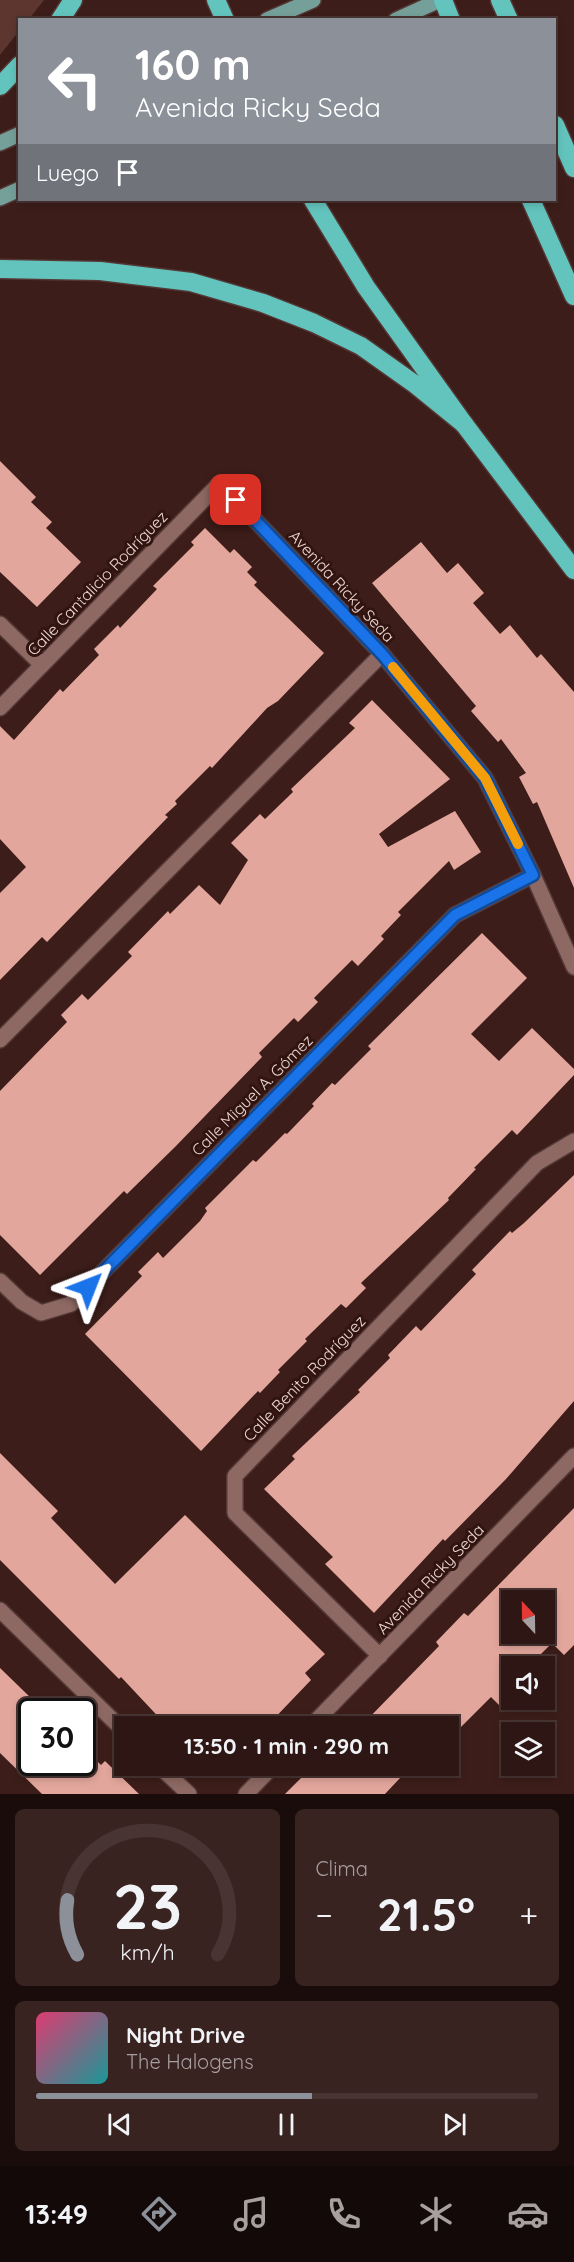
<!DOCTYPE html>
<html lang="es">
<meta charset="utf-8">
<style>
:root{--surface:#2d1613;--page:#392321;--text:#f1f3f6;--muted:#a79fa0;--line:#483533;--accent:#8c9099}
body{margin:0;font-family:Quicksand,sans-serif;background:var(--page);color:var(--text);height:100vh;display:flex;flex-direction:column;font-size:22px;white-space:nowrap}
*{box-sizing:border-box;margin:0}
p{font-size:20px;color:var(--muted)}
.icon{flex:none;width:33px;height:33px;fill:none;stroke:currentColor;stroke-width:2;stroke-linecap:round;stroke-linejoin:round}
.map{position:relative;height:1794px;overflow:hidden}
.details{display:flex;flex-direction:column;gap:15px;padding:15px;background:#190c0a;flex:1}
.details>*{flex:none}
.banner{position:absolute;left:18px;top:18px;width:538px;height:183px;border-radius:0px;box-shadow:0 3px 9px #0003,0 0 0 2px var(--line);background:#8c9099;color:#fff;overflow:hidden}
.needle{width:39px;rotate:338deg}
.fabs{position:absolute;left:501px;top:1590px;display:grid;gap:12px}
.fabs a{display:grid;place-items:center;width:54px;height:54px;border-radius:0px;background:var(--surface);box-shadow:0 3px 9px #0003,0 0 0 2px var(--line);font-size:30px}
.speed{position:absolute;left:18px;top:1698px;display:flex;gap:12px;font-size:30px;font-weight:700;text-align:center}
.speed>*{display:grid;place-content:center;width:78px;height:78px;border-radius:50%;background:var(--surface);box-shadow:0 3px 9px #0003,0 0 0 2px var(--line);line-height:1}
.speed .limit{border:3px solid #111;border-radius:9px;background:#fff;color:#111}
.pin{position:absolute;display:grid;place-items:center;width:51px;height:51px;color:#fff;margin:-26px;border-radius:12px;box-shadow:0 3px 9px #0006}
.me{position:absolute;width:66px;margin:-33px;rotate:45deg;stroke-linejoin:round;filter:drop-shadow(0 0 4px #0008)}
.turn{display:flex;align-items:center;gap:21px;height:126px;padding:0 18px;font-size:27px}
.turn .icon{width:78px;height:78px;stroke-width:2.5}
.turn b{display:block;font-size:42px;line-height:51px}
.then{display:flex;align-items:center;height:57px;padding:0 18px;background:#0003;gap:12px;font-size:22px}
.big{font-size:45px;font-weight:700;line-height:1.1}
.details .widget{flex:1;display:flex;flex-direction:column;justify-content:center;gap:9px;min-width:0;padding:0 21px;border-radius:9px;background:var(--page)}
.details .dial{align-items:center;gap:0}
.dial svg{height:156px;overflow:visible;fill:none;stroke:var(--line);stroke-width:7;stroke-linecap:round;text-anchor:middle}
.dial text{fill:var(--text);stroke:none}
.song{display:flex;align-items:center;gap:18px}
.cover{width:72px;height:72px;border-radius:9px;background:linear-gradient(135deg,hsl(340 70% 55%),hsl(180 70% 35%))}
.played{height:6px;border-radius:3px;background:linear-gradient(90deg,var(--accent) 55%,var(--line) 55%)}
.keys{display:flex;justify-content:space-around;direction:ltr}
.heat{display:flex;justify-content:space-between;align-items:center;font-size:33px;direction:ltr}
.details .tiles{flex:1;display:grid;gap:15px;grid-template-columns:1fr 1fr}
.widget:last-child{grid-column:span 2}
.trip{position:absolute;left:114px;top:1716px;width:345px;height:60px;border-radius:0px;background:var(--surface);box-shadow:0 3px 9px #0003,0 0 0 2px var(--line);font-weight:700;line-height:60px;text-align:center}
.menu{display:flex;height:96px;justify-content:space-around;align-items:center;background:#120908;color:var(--muted)}
.menu .icon{width:42px;height:42px}
.menu .on{color:var(--accent)}
.menu b{font-size:27px;color:var(--text)}
.map>svg:first-child{display:block}
.green{fill:#5d3630}
.building{fill:#e3a69c;fill-rule:evenodd}
.lines{fill:none;stroke-linecap:round;stroke-linejoin:round}
.minor-casing{stroke:#533836;stroke-width:18}
.primary-casing{stroke:#533836;stroke-width:18}
.motorway-casing{stroke:#533836;stroke-width:21}
.minor{stroke:#8e6963;stroke-width:15}
.primary{stroke:#74a099;stroke-width:15}
.motorway{stroke:#63c4bd;stroke-width:18}
.route-casing{stroke:#114b97;stroke-width:15}
.route{stroke:#1a73e8;stroke-width:10}
.slow{stroke:#f59e0b;stroke-width:10}
.labels{text-anchor:middle;dominant-baseline:central;stroke-width:6;stroke-linejoin:round;paint-order:stroke}
.street-label{font-size:16px;fill:#edd8d4;stroke:#311410}
</style>
<div class="map">
<svg width="574" height="1794" viewBox="0 0 574 1794">
<rect width="100%" height="100%" fill="#3c1d19"/>
<path class="green" d="M0,0H44L29,19L20,20L19,31L0,55Z"/>
<g class="building">
<path d="M0,461L36,497L31,502L52,522L46,528L81,562L37,607L0,572Z"/>
<path d="M205,528L230,553L234,549L252,567L247,572L257,582L254,585L324,653L278,701L267,708L212,768L210,766L175,801L177,804L165,815L168,817L47,942L42,937L0,980V893L26,867L0,839V726L14,740L60,689L63,692L99,655L94,649L118,625L120,628L157,589L153,586L194,545L191,542Z"/>
<path d="M421,542L447,573L458,563L484,593L473,603L500,634L510,625L537,658L541,654L574,692V888L537,802L533,804L519,777L526,773L501,739L498,742L471,711L476,706L372,583Z"/>
<path d="M372,700L450,779L379,834L388,847L455,811L481,852L454,870L449,861L398,912L401,915L381,936L384,939L358,966L352,960L314,998L318,1002L298,1022L294,1018L259,1053L262,1057L176,1146L127,1194L124,1191L40,1275L0,1235V1091L67,1022L61,1015L82,994L88,1000L132,956L128,952L168,911L170,914L199,885L220,905L248,860L231,843L260,814L265,819L293,792L291,789L355,728L349,723Z"/>
<path d="M482,933L527,978L471,1034L499,1061L532,1028L574,1069V1075L517,1135L512,1130L474,1168L476,1169L448,1198L449,1200L361,1283L366,1288L346,1308L341,1304L305,1339L307,1341L278,1370L280,1372L260,1393L258,1391L201,1451L85,1334L142,1276L138,1272L158,1252L163,1258L200,1221L207,1211L205,1208L253,1160L256,1162L285,1133L287,1134L314,1106L312,1104L332,1083L335,1085L371,1049L368,1046Z"/>
<path d="M574,1175V1401L506,1479L445,1541L443,1539L374,1613L325,1564L333,1557L264,1489L295,1459L292,1456L360,1392L358,1390L390,1358L388,1355L416,1326L421,1331L476,1274L472,1270L510,1231L512,1233L524,1223Z"/>
<path d="M0,1453L58,1511L51,1518L115,1584L185,1515L325,1654L305,1673L311,1680L267,1726H167L121,1677L119,1679L0,1560Z"/>
<path d="M574,1508V1645L564,1655L552,1643L529,1666H512L513,1700L503,1709L491,1697L448,1740V1722L444,1726H361L439,1646L436,1642L464,1613L468,1616ZM512,1600H544V1634H512Z"/>
<path d="M0,1668L32,1699V1762H82V1746L101,1765L105,1761L139,1794H42L0,1753Z"/>
<path d="M320,1766H389L401,1777L385,1794H285L312,1767L316,1770Z"/>
</g>
<g class="lines">
<defs>
<g id="minor">
<path d="M0,624L42,665"/>
<path d="M0,708L220,483L382,654L485,778L533,875L574,967"/>
<path d="M0,1040L382,654"/>
<path d="M0,1281L22,1302L41,1313L71,1304L455,915L533,875"/>
<path d="M0,1610L124,1731"/>
<path d="M380,1656L235,1513V1476L537,1163L574,1141"/>
<path d="M311,1726L574,1456"/>
<path d="M159,1766L189,1794"/>
<path d="M246,1794L273,1766"/>
</g>
<g id="primary">
<path d="M267,20L313,0"/>
<path d="M396,20L440,0"/>
<path d="M0,143L20,134"/>
<path d="M0,198L20,189"/>
</g>
<g id="motorway">
<path d="M216,0L225,20"/>
<path d="M443,0L451,20"/>
<path d="M500,0L509,20"/>
<path d="M60,20L73,0"/>
<path d="M0,86L20,65"/>
<path d="M555,125L574,168"/>
<path d="M313,200L366,287L464,424L574,570"/>
<path d="M531,200L574,296"/>
<path d="M0,269L100,271L191,282L263,303L314,323L361,346L416,385L464,424"/>
</g>
</defs>
<use href="#minor" class="minor-casing"/>
<use href="#primary" class="primary-casing"/>
<use href="#motorway" class="motorway-casing"/>
<use href="#minor" class="minor"/>
<use href="#primary" class="primary"/>
<use href="#motorway" class="motorway"/>
</g>
<g class="lines">
<defs>
<path id="route" d="M88,1287L455,915L533,875L485,778L382,654L236,500"/>
</defs>
<use href="#route" class="route-casing"/>
<use href="#route" class="route"/>
<path class="slow" d="M393,667L485,778L518,844"/>
</g>
<g class="labels">
<g class="street-label">
<text transform="translate(97 583) rotate(-46)">Calle Cantalicio Rodríguez</text>
<text transform="translate(342 586) rotate(47)">Avenida Ricky Seda</text>
<text transform="translate(252 1095) rotate(-45)">Calle Miguel A. Gómez</text>
<text transform="translate(304 1378) rotate(-46)">Calle Benito Rodríguez</text>
<text transform="translate(430 1579) rotate(-46)">Avenida Ricky Seda</text>
</g>
</g>
</svg>
<div class="fabs">
<a><svg class="needle" viewBox="-14 -14 28 28"><path d="M0-13l5 13h-10z" fill="#e53935"/><path d="M0 13l5-13h-10z" fill="#a79fa0"/></svg></a>
<a><svg class="icon" aria-label="sound" viewBox="0 0 24 24"><path d="M4 9h4l5-4v14l-5-4H4zM17 9q2 3 0 6"/></svg></a>
<a><svg class="icon" aria-label="layers" viewBox="0 0 24 24"><path d="M12 4l9 5-9 5-9-5zM3 14l9 5 9-5"/></svg></a>
</div>
<div class="speed"><div class="limit">30</div></div>
<div class="pin" style="left:236px;top:500px;background:#d93025"><svg class="icon" aria-label="arrive" viewBox="0 0 24 24"><path d="M6 21V4h12l-3 4 3 4H6"/></svg></div>
<svg class="me" style="left:88px;top:1287px" viewBox="-20 -20 40 40"><path d="M0-17L14 15 0 8-14 15z" fill="#1a73e8" stroke="#fff" stroke-width="4"/></svg>
<div class="trip">13:50 · 1 min · 290 m</div>
<div class="banner">
<div class="turn"><svg class="icon" aria-label="left" viewBox="0 0 24 24"><path d="M17 20v-9H6M10 6l-5 5 5 5"/></svg><div><b>160 m</b>Avenida Ricky Seda</div></div>
<div class="then">Luego<svg class="icon" aria-label="arrive" viewBox="0 0 24 24"><path d="M6 21V4h12l-3 4 3 4H6"/></svg></div>
</div>
</div>
<section class="details">
<div class="tiles">
<div class="widget dial"><svg viewBox="0 0 100 80">
<path d="M14 69A42 42 0 1 1 86 69"/>
<path d="M14 69A42 42 0 0 1 9 41" stroke="#8c9099"/>
<text x="50" y="56" font-size="32" font-weight="700">23</text>
<text x="50" y="72" font-size="11">km/h</text>
</svg></div>
<div class="widget"><p>Clima</p>
<div class="heat"><a>−</a><b class="big">21.5°</b><a>+</a></div>
</div>
<div class="widget">
<div class="song"><i class="cover"></i><div><b>Night Drive</b><p>The Halogens</p></div></div>
<div class="played"></div>
<div class="keys"><svg class="icon" aria-label="previous" viewBox="0 0 24 24"><path d="M18 5L8 12l10 7zM5 5v14"/></svg><svg class="icon" aria-label="pause" viewBox="0 0 24 24"><path d="M8 5v14M16 5v14"/></svg><svg class="icon" aria-label="next" viewBox="0 0 24 24"><path d="M6 5l10 7-10 7zM19 5v14"/></svg></div>
</div>
</div>
</section>
<nav class="menu">
<b>13:49</b>
<svg class="icon on" aria-label="directions" viewBox="0 0 24 24"><path d="M12 3l9 9-9 9-9-9zM9 14v-3h6M13 9l2 2-2 2"/></svg>
<svg class="icon" aria-label="music" viewBox="0 0 24 24"><path d="M9 18V5l10-2v13"/><circle cx="6" cy="18" r="3"/><circle cx="16" cy="16" r="3"/></svg>
<svg class="icon" aria-label="phone" viewBox="0 0 24 24"><path d="M5 4h4l2 5-3 2q2 4 5 5l2-3 5 2v4C11 20 4 13 5 4z"/></svg>
<svg class="icon" aria-label="climate" viewBox="0 0 24 24"><path d="M12 3v18M4 7l16 10M4 17L20 7"/></svg>
<svg class="icon" aria-label="car" viewBox="0 0 24 24"><path d="M5 17H2v-5l4-1 3-4h7l3 4 3 1v5h-3M9 17h6M6 11h13"/><circle cx="7" cy="17" r="2"/><circle cx="17" cy="17" r="2"/></svg>
</nav>
